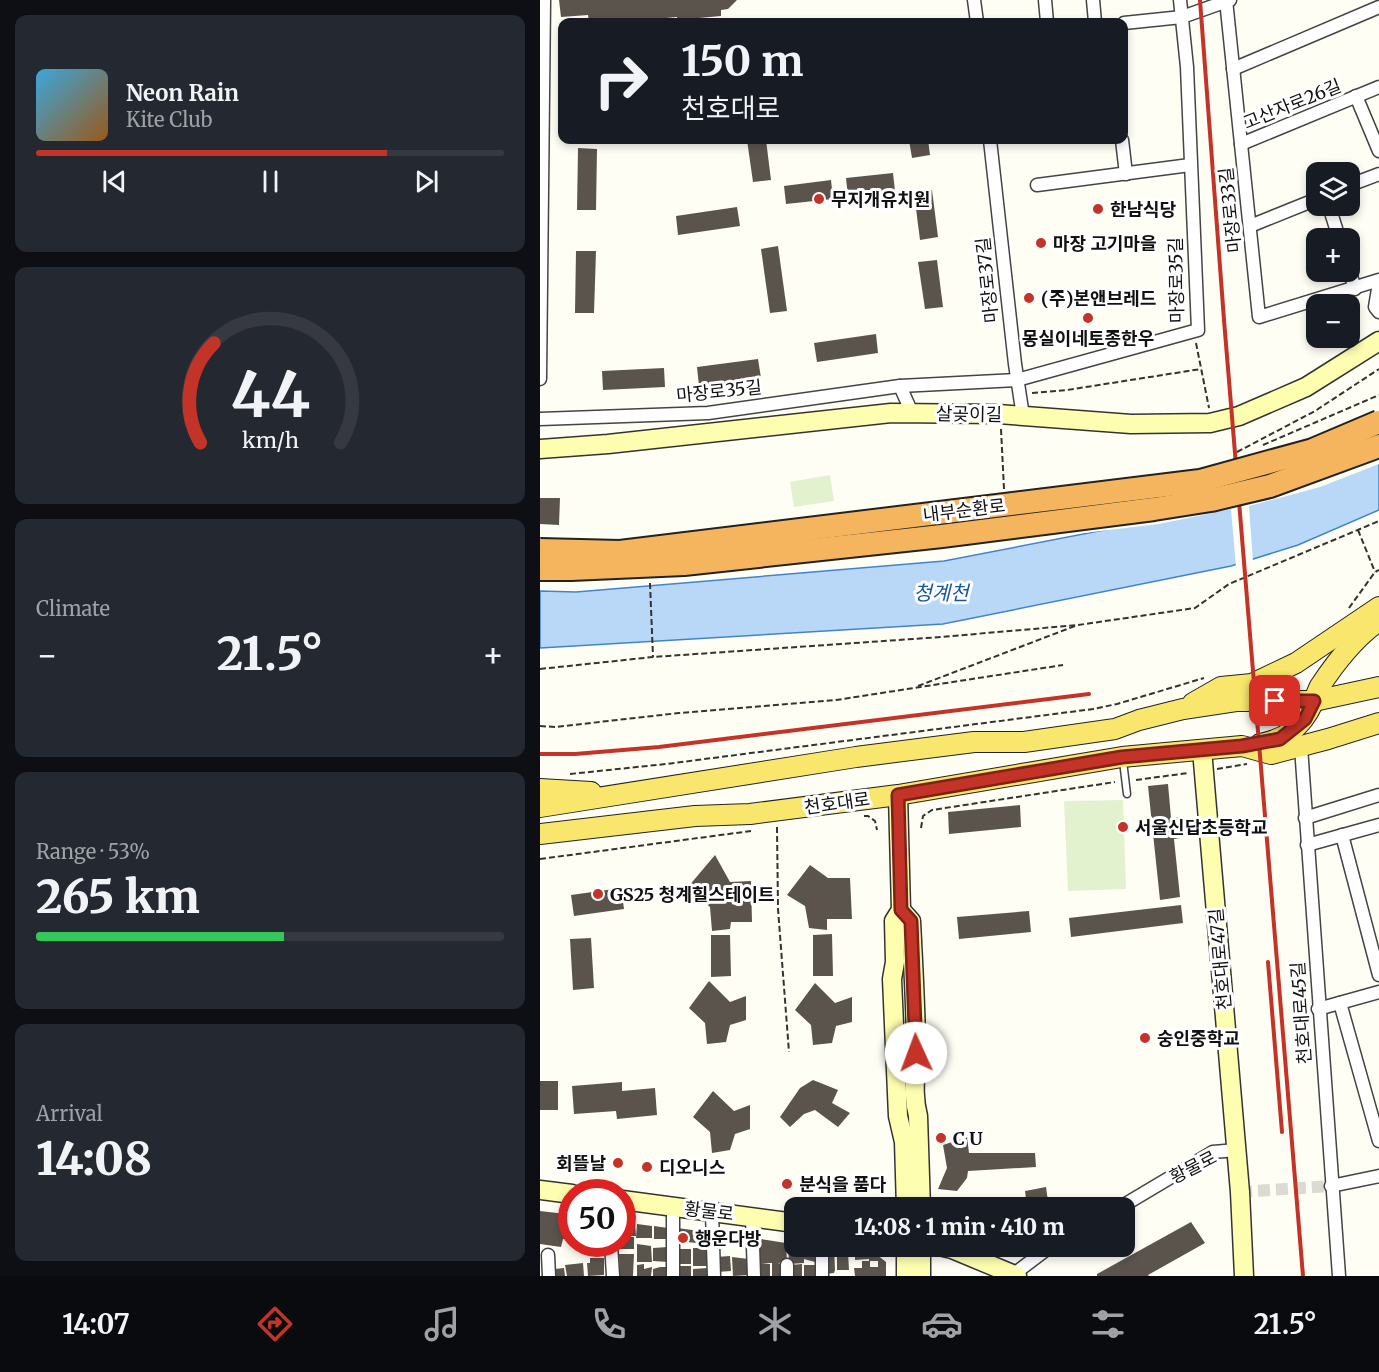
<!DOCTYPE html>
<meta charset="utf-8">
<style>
:root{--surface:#171b24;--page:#242831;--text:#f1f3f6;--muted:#9ea1a6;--line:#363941;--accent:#c33327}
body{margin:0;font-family:Merriweather,"Noto Sans KR",serif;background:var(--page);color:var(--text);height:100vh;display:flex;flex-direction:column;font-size:22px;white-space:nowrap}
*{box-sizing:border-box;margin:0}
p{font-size:20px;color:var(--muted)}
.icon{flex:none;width:33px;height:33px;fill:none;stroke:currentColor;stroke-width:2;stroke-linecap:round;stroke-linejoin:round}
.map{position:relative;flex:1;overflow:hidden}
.side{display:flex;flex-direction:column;gap:15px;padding:15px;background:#0d0f14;width:540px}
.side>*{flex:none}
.top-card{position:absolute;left:18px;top:18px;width:570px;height:126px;border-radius:12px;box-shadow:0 3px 9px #0003;background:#171b24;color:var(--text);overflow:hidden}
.buttons{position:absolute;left:766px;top:162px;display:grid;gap:12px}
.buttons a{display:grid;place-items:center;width:54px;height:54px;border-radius:12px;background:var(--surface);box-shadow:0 3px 9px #0003;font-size:30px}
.speed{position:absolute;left:18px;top:1179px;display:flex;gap:12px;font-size:30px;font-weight:700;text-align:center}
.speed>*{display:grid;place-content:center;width:78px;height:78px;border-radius:50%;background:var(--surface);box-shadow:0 3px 9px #0003;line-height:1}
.speed .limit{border:9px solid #d22;background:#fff;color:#111}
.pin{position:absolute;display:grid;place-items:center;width:51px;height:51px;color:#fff;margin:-26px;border-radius:12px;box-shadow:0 3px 9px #0006}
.me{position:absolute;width:66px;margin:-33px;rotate:358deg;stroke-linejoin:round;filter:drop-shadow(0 0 4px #0008)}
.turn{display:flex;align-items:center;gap:21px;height:126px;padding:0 24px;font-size:27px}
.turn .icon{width:78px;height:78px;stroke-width:2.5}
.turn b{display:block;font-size:42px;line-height:51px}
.big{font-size:45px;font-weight:800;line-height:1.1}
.side .card{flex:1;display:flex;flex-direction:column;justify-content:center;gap:9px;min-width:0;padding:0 21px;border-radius:12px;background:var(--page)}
.side .dial{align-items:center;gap:0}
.dial svg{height:156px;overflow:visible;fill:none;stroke:var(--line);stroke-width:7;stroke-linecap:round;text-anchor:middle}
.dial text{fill:var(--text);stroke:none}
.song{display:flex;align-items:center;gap:18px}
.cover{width:72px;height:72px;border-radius:9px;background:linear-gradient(135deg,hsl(200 70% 55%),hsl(30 70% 35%))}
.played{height:6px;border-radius:3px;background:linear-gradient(90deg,var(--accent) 75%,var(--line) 75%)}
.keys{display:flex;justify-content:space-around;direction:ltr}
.heat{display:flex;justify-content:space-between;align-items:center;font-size:33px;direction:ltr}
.charge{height:9px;border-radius:4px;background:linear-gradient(90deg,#34c759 53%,var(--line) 0)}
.trip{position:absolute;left:244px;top:1197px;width:351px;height:60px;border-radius:12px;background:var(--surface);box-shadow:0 3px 9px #0003;font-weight:800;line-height:60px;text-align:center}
.dock{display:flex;height:96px;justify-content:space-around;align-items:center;background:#090b0e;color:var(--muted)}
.dock .icon{width:42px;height:42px}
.dock .current{color:var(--accent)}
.dock b{font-size:27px;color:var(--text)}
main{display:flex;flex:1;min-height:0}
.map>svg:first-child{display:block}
.pitch{fill:#e2f2cf}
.water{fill:#b9d8f7;stroke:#4084ce;stroke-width:1.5}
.pier{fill:#fffef5}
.building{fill:#5a544d}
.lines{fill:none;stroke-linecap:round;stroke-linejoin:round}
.street-tunnel{stroke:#dbdad3;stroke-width:12;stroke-dasharray:12 6;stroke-linecap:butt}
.lane-casing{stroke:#444;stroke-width:9}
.street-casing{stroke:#444;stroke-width:15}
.secondary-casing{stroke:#333;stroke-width:21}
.primary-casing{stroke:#222;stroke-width:22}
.path{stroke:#333;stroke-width:2;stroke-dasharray:6 3;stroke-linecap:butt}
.lane{stroke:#fff;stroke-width:6}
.street{stroke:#fff;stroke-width:12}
.secondary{stroke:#fefeb0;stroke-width:18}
.primary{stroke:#f8e76c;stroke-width:20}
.rail{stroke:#c33327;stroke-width:4}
.highway-bridge-casing{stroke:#222;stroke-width:26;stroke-linecap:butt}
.highway-bridge{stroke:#f4b55e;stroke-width:22}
.route-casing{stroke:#7f2119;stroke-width:15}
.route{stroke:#c33327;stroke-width:10}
.poi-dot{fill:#c33327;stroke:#fff;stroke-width:2}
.labels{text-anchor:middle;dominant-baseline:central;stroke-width:6;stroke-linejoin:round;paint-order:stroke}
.street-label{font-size:18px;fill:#111;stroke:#fff}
.poi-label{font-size:18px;font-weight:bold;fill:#111;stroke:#fff;text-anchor:start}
.water-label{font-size:20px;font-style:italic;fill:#1856a5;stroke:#fff}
</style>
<main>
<section class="side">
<div class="card">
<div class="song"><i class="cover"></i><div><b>Neon Rain</b><p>Kite Club</p></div></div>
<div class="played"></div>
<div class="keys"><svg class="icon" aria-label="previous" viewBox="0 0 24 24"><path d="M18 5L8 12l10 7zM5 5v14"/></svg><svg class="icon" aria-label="pause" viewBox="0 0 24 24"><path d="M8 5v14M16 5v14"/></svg><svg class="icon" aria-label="next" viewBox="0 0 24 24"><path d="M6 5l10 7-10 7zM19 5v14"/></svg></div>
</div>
<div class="card dial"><svg viewBox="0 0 100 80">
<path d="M14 69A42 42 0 1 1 86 69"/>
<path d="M14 69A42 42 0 0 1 21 18" stroke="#c33327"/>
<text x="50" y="56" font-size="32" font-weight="700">44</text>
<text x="50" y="72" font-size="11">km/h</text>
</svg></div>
<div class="card"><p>Climate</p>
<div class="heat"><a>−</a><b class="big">21.5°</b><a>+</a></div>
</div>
<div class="card"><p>Range · 53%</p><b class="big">265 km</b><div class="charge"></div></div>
<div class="card"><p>Arrival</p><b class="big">14:08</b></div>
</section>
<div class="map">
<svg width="839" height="1276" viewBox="0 0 839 1276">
<rect width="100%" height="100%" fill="#fffef5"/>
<g class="pitch">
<path d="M290,475L294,501L254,507L250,482Z"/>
<path d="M583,800L586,889L528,891L524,801Z"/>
</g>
<path class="water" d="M839,454V510L758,545L691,566L403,624L0,648V591L36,592L404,561L709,502Z"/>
<path class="pier" d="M839,451V464L780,487L709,506L713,562L696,567L691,509L619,524L519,536L708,499Z"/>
<g class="building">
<path d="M19,0H197L188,9L181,10V16L137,20V17L94,21V22H49L48,15L21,17Z"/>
<path d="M207,140H226L231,180L213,182Z"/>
<path d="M369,140H388L390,155L372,158Z"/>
<path d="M38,148L57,149L56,210H37Z"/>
<path d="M353,173L355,191L308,197L306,178Z"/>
<path d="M291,180L293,199L246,204L244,186Z"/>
<path d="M392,190L398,237L380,240L374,193Z"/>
<path d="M197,207L200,226L138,235L136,216Z"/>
<path d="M238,246L247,311L230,313L221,249Z"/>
<path d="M36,251H56L54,313H35Z"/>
<path d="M397,260L403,307L385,309L378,262Z"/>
<path d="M336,334L338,353L277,362L274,343Z"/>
<path d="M218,359L221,378L159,386L157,367Z"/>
<path d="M124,368L125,387L63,390L62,371Z"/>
<path d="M0,498H20L19,525L0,524Z"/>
<path d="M628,784L631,818L638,817L640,838L634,839L640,897L620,900L608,786Z"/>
<path d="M480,805L481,827L409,834L408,812Z"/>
<path d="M175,855L190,882L211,881L212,922H191L190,929L172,931L170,907L148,887Z"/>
<path d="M270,865L288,878H310L312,919H287V930L269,928L265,906L247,895Z"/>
<path d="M81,888L84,909L34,916L31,895Z"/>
<path d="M641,905L643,923L531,937L529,918Z"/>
<path d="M489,911L491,932L419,939L417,917Z"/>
<path d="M292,934L293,976H273V935Z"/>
<path d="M171,935H190L191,976L171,977Z"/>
<path d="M51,938L54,988L33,990L30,939Z"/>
<path d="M169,981L190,1002L206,996V1020L190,1025L186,1042L167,1044L165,1023L149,1008Z"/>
<path d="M275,983L295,1003L312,997V1022L296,1026L292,1043L273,1045L271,1025L255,1010Z"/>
<path d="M273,1080L298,1090L292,1103L310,1113L298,1127L275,1110L264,1114L250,1127L240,1117L260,1088Z"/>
<rect x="0" y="1081" width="18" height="29"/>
<path d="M82,1082V1091L115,1088L117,1115L77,1119L76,1111L34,1114L32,1086Z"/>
<path d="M173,1091L194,1111L210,1105V1129L195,1134L190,1150L172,1153L170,1132L153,1117Z"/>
<path d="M427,1137L429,1153H495L496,1167L428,1171L427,1178L417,1191L398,1189L407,1168L403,1145Z"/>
<path d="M506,1187L509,1208H487L485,1191Z"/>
<path d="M0,1211L26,1214L24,1230H27V1239H23L21,1247L0,1244Z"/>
<path d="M82,1222L95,1223L96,1236H82Z"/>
<path d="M651,1222L665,1243L608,1275L609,1276H557V1274Z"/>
<path d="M97,1224L112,1226V1238H96Z"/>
<path d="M114,1226L128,1228V1239H114Z"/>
<path d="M137,1228L167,1232V1244L137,1241Z"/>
<path d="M82,1237H94V1249H80Z"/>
<path d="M215,1238L246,1243L247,1262L238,1263L242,1264L243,1276H232V1263H221L230,1264V1276H218Z"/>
<path d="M248,1243L255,1244V1246H264V1263L249,1264Z"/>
<rect x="47" y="1244" width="17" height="4"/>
<path d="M97,1244L111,1246L112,1262H97Z"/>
<path d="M265,1246L276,1247L275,1262L264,1259Z"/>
<path d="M128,1247V1262L113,1261V1248Z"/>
<path d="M153,1248H167L168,1266H153Z"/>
<path d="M294,1248L295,1270L294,1273L285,1274L284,1249Z"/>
<rect x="137" y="1249" width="14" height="15"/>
<path d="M315,1250L336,1254L346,1262V1276H315L314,1268H322V1261H330V1267H338V1261H329V1259L315,1260Z"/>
<path d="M297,1251L308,1252L309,1270H297Z"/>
<path d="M79,1254H94L93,1276H80Z"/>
<path d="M190,1256L191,1271L177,1272L176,1257Z"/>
<path d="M192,1257L209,1259L210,1275L193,1276Z"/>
<path d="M50,1258H64V1275L48,1276L47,1263H50Z"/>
<path d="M43,1263L44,1276H27L25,1265Z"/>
<path d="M104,1264V1269L112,1267L111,1276H97V1265Z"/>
<path d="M262,1264V1276H251V1265Z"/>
<rect x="264" y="1265" width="13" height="11"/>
<path d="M139,1266H151V1276H138Z"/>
<path d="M120,1267H128L129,1276H113V1269Z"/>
<path d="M24,1268L25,1276H15V1269Z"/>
<path d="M168,1268L169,1276H153V1269Z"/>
</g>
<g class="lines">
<path class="street-tunnel" d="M700,1192L791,1186"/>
<defs>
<path id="lane" d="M583,761L587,794"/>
<g id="street">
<path d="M434,0L437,22"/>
<path d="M505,0L507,22"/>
<path d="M553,0L555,22"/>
<path d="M686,0L719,317L839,280"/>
<path d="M584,23L642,17L690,0"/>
<path d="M693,69L839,7"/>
<path d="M816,96L839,151"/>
<path d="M450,140L475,364L483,416"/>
<path d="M582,140L586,174"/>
<path d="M701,144L839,87"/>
<path d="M497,185L650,165"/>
<path d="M810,185L839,174"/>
<path d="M789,206L799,238"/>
<path d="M710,226L777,199"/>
<path d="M810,272L815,289"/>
<path d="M839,283L835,307L839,312"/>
<path d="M0,379L4,0"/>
<path d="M360,386L372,413"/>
<path d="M0,419L168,413L360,386L477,380L658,330L647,67L640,0"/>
<path d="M761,747L799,1276"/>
<path d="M765,818L839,795"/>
<path d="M802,835L839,975"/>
<path d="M767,845L839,825"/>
<path d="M800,1003L839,1141"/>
<path d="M778,1009L839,992"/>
<path d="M791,1186L839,1176"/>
<path d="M133,1207V1276"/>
<path d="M579,1208L673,1152L697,1150"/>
<path d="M172,1212L174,1276"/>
<path d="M212,1217L214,1276"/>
<path d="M71,1244L73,1276"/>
<path d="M282,1246V1276"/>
<path d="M8,1255L9,1276"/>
<path d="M247,1265V1276"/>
<path d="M474,1274L511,1246"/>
</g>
<g id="secondary">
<path d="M0,449L68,444L351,413L458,414L591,424L670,423L699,416L766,387L839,341"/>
<path d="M662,750L700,1192L704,1276"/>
<path d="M358,795L361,910L354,921L355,962L352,979L358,1116L364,1142L366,1208"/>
<path d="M361,910L371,921C373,964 376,1008 376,1051C376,1074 372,1094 378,1116L381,1208"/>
<path d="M0,1190L32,1194"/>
<path d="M82,1200L255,1223"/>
<path d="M381,1246V1276"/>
<path d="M399,1246L412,1249L477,1276"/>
<path d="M366,1276V1246"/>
</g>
<g id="primary">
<path d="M653,703L681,687L712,684L756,663L839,607"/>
<path d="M720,744C746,739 761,728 773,703C775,698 777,692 780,686C796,662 815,637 839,621"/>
<path d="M0,789L51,792"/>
<path d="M0,807L316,757L434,742H484L575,729L599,720L643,709L696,701H774L839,687"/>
<path d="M0,834L155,816L210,814L358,795L582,757L702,746L731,754L788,739L839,723"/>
</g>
</defs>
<use href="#lane" class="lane-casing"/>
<use href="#street" class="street-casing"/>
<use href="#secondary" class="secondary-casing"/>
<use href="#primary" class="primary-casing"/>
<g class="path">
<path d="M656,343L669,408"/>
<path d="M492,393L527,390L661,369"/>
<path d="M461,429L464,489"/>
<path d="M723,445L839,395"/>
<path d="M697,452L775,411L839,369"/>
<path d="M818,530L835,572"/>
<path d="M110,583L113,657"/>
<path d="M809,608L835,572L839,570"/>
<path d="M0,669L113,657L401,637L538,625L655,608L689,584L839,521"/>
<path d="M378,686L535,626"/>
<path d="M0,726L15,727L139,713L296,700L523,665"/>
<path d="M677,769L707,764"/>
<path d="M30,774L126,764L553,709L577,704L664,678"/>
<path d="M596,780L648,773"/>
<path d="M324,816H328L335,821L337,830"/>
<path d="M237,827L238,909L249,1052"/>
<path d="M381,828L383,816L392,810L575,782"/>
<path d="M0,859L211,831"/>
</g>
<use href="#lane" class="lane"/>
<use href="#street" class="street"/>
<use href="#secondary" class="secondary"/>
<use href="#primary" class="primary"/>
<g class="rail">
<path d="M660,0L684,320L763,1276"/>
<path d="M0,754H35L119,747L549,694"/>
<path d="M728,962L742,1132"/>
</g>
<defs>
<g id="highway-bridge">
<path d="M0,550L80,552L660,481L773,450L839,422"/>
<path d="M0,569H31L144,564L402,536L614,509L671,500L730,486L839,446"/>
</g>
</defs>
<use href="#highway-bridge" class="highway-bridge-casing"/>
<use href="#highway-bridge" class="highway-bridge"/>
</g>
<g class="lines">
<defs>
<path id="route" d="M376,1053L371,921L361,910L358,795L582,757L702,746L740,739L765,719L774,701H735"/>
</defs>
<use href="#route" class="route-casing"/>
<use href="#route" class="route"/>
</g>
<g class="poi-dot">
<circle cx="279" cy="199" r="6"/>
<circle cx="558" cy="209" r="6"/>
<circle cx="501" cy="243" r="6"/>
<circle cx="489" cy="298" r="6"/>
<circle cx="548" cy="318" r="6"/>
<circle cx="583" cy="827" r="6"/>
<circle cx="58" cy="894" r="6"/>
<circle cx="605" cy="1038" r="6"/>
<circle cx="401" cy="1138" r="6"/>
<circle cx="78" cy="1163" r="6"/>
<circle cx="107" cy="1167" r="6"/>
<circle cx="247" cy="1184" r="6"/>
<circle cx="143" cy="1238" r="6"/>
</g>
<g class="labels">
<g class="street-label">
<text transform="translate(752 104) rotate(-22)">고산자로26길</text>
<text transform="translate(690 210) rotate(-96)">마장로33길</text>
<text transform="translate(447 280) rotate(-96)">마장로37길</text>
<text transform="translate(636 280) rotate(-91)">마장로35길</text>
<text transform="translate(179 391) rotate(-6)">마장로35길</text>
<text transform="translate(429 414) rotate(1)">살곶이길</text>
<text transform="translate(424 510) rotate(-7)">내부순환로</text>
<text transform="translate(297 803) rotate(-8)">천호대로</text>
<text transform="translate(680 959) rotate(-95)">천호대로47길</text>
<text transform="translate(761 1013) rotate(-94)">천호대로45길</text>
<text transform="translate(653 1167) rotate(-27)">황물로</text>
<text transform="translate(169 1211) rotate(7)">황물로</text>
</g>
<g class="poi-label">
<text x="291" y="199">무지개유치원</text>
<text x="570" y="209">한남식당</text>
<text x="513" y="243">마장 고기마을</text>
<text x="501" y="298">(주)본앤브레드</text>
<text x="548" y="338" text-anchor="middle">몽실이네토종한우</text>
<text x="595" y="827">서울신답초등학교</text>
<text x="70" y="894">GS25 청계힐스테이트</text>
<text x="617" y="1038">숭인중학교</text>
<text x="413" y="1138">C U</text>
<text x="66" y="1163" text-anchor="end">회뜰날</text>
<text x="119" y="1167">디오니스</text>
<text x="259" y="1184">분식을 품다</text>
<text x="155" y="1238">행운다방</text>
</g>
<g class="water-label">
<text x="401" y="592">청계천</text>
</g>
</g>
</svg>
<div class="buttons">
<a><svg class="icon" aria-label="layers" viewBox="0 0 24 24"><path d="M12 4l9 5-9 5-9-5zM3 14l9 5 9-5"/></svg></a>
<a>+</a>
<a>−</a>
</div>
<div class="speed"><div class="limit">50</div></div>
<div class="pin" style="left:735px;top:701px;background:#d93025"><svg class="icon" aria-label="arrive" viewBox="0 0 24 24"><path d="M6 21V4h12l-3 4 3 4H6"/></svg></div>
<svg class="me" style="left:376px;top:1053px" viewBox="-20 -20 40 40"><circle r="19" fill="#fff"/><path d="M0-13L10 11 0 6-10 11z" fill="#c33327"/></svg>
<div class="trip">14:08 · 1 min · 410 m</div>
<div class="top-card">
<div class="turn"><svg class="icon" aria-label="right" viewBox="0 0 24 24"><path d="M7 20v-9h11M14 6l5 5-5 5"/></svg><div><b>150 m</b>천호대로</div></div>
</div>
</div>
</main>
<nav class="dock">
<b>14:07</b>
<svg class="icon current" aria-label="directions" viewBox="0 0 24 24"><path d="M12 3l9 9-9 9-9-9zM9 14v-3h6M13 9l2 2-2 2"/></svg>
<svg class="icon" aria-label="music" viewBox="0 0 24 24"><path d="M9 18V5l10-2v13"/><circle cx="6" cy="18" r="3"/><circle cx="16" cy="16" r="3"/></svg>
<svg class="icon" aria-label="phone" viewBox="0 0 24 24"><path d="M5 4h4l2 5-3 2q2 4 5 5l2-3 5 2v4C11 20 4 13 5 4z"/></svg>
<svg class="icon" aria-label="climate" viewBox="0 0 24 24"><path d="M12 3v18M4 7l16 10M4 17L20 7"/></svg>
<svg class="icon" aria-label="car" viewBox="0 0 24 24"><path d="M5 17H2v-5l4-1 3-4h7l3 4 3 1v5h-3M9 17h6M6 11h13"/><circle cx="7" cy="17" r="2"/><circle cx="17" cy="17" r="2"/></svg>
<svg class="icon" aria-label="filters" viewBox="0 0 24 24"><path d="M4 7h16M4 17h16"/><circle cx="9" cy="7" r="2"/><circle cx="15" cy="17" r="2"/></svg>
<b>21.5°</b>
</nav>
